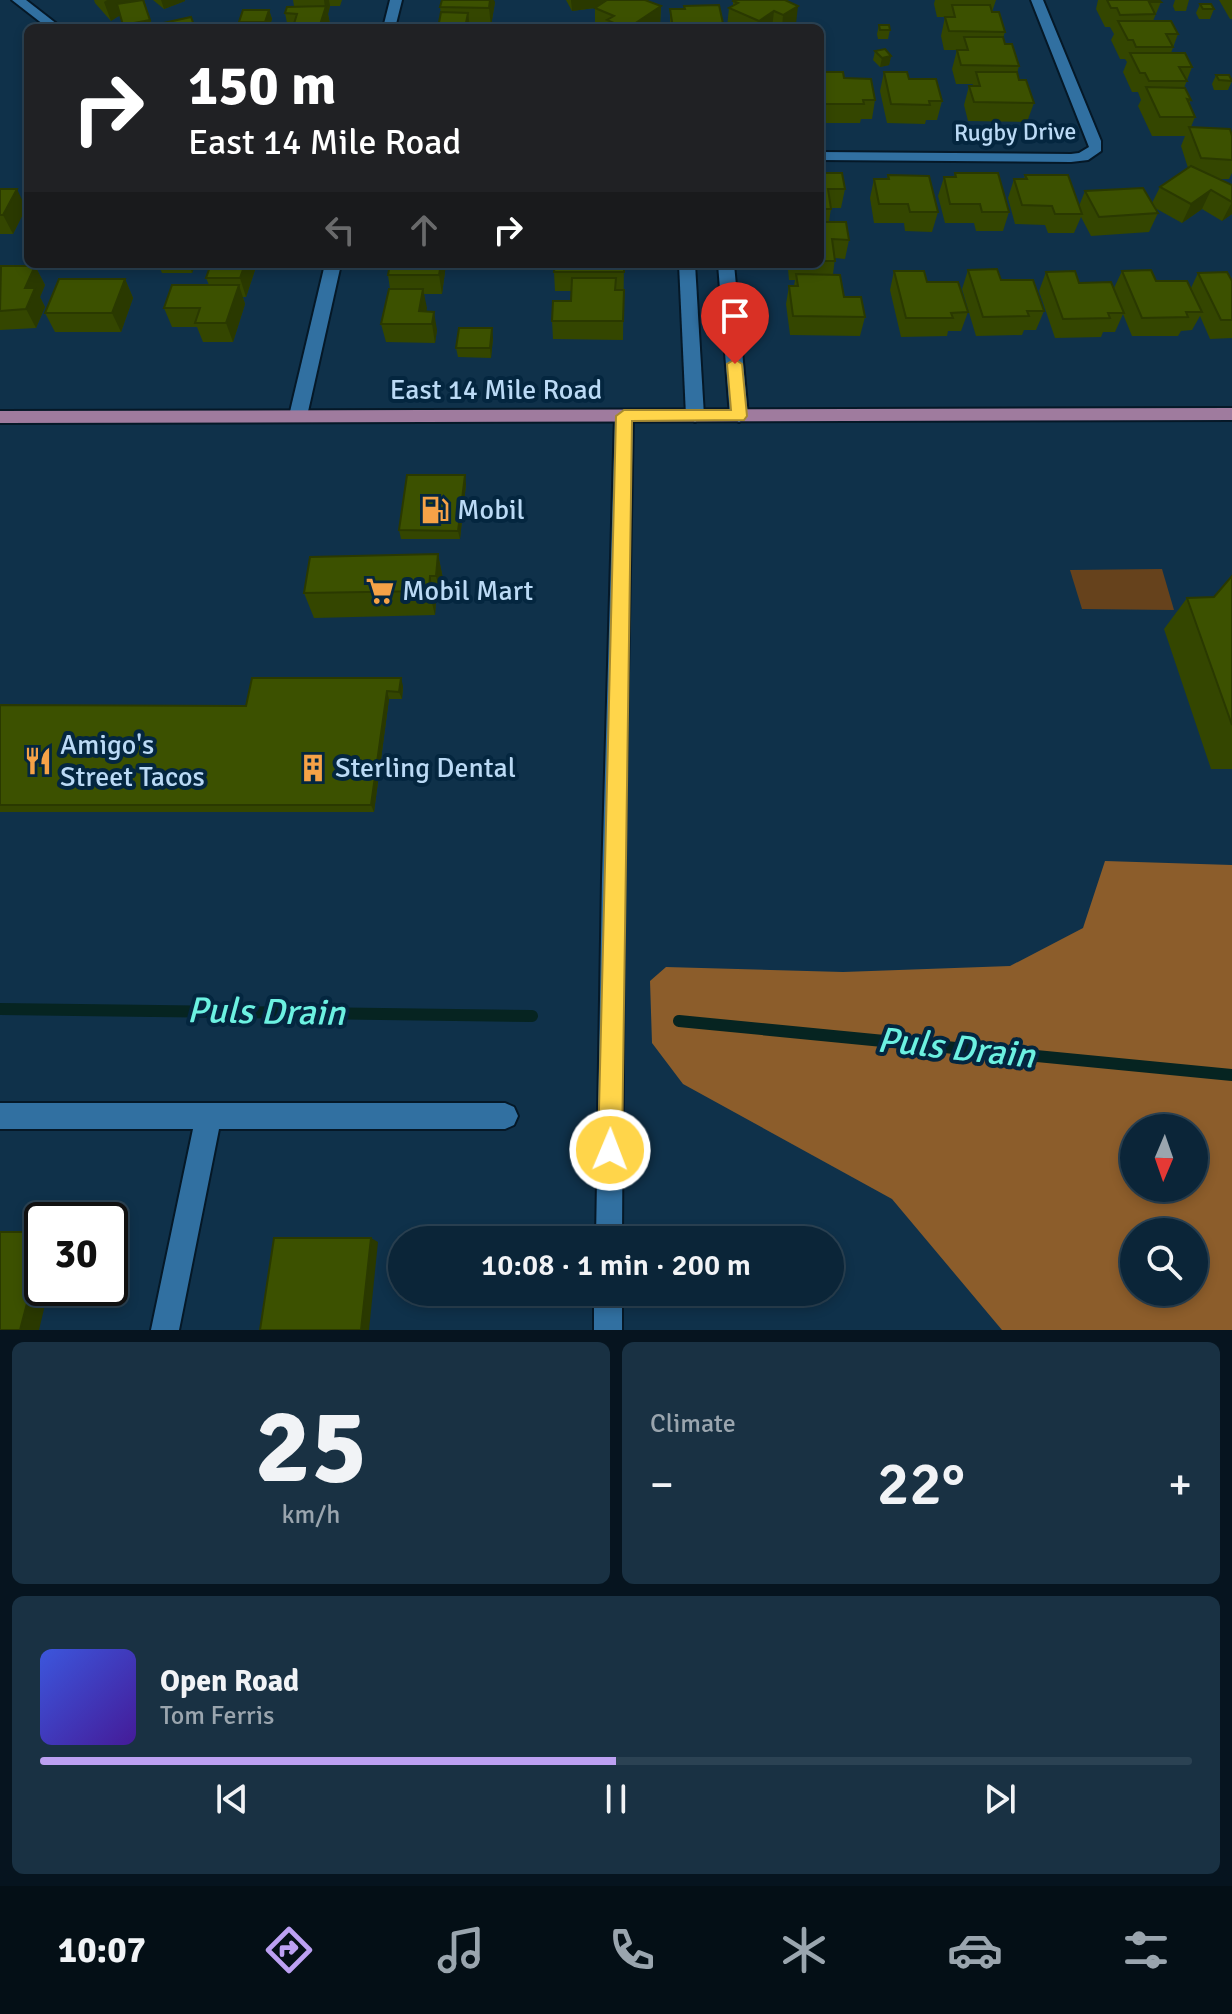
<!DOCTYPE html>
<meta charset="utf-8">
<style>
:root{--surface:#0b2538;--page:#193143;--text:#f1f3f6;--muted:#9aa5ae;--line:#2b4253;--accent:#bca0f2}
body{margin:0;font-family:Signika,sans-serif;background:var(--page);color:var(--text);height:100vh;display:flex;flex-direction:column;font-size:30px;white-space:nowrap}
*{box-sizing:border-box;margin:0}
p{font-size:26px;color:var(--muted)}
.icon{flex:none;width:44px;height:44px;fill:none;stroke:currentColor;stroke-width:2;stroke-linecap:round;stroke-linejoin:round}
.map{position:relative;height:1330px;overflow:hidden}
.drawer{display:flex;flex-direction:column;gap:12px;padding:12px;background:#06141f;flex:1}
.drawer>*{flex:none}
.top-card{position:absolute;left:24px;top:24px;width:800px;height:244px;border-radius:12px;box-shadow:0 4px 12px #0003,0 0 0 2px var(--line);background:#202124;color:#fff;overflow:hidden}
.needle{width:52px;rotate:182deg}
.controls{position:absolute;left:1120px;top:1114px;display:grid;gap:16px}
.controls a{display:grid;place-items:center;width:88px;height:88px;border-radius:50%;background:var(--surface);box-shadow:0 4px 12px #0003,0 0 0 2px var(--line);font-size:40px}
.speed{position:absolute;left:24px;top:1202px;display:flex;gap:16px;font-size:40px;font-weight:700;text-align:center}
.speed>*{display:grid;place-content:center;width:104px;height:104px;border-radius:50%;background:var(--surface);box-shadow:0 4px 12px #0003,0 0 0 2px var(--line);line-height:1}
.speed .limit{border:4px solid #111;border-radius:12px;background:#fff;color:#111}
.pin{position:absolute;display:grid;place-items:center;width:68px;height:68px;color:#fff;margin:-82px -34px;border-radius:50% 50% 50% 0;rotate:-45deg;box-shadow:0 0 8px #0007}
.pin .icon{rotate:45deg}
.me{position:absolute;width:88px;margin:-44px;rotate:1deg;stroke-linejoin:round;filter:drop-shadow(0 0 6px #0008)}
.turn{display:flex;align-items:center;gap:28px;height:168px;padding:0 32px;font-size:36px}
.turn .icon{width:104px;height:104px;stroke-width:2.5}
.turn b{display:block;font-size:56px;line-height:68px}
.lanes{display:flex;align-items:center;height:76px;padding:0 32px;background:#0003;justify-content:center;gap:40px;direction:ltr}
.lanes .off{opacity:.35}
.big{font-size:60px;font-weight:600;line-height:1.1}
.drawer .tile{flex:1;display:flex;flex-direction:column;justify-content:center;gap:12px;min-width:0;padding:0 28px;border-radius:12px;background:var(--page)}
.drawer .dial{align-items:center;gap:0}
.dial b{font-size:104px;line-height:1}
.song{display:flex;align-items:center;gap:24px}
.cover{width:96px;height:96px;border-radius:12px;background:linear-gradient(135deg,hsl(230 70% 55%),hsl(260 70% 35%))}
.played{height:8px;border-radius:4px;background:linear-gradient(90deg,var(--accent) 50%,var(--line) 50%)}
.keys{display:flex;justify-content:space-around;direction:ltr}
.heat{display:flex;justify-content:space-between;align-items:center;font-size:44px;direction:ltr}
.drawer .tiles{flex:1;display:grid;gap:12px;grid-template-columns:1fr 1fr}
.tile:last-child{grid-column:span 2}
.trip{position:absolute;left:388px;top:1226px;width:456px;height:80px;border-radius:40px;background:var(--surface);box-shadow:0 4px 12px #0003,0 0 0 2px var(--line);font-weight:600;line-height:80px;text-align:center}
.menu{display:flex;height:128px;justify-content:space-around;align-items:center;background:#040f16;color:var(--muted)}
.menu .icon{width:56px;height:56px}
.menu .on{color:var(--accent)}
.menu b{font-size:36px;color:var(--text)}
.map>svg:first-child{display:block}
.green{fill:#66421c}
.forest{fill:#8c5d2b;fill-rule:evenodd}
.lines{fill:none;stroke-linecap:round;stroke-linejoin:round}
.stream{stroke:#062421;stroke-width:12}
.minor-casing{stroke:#051827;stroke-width:4}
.major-casing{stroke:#051827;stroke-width:4}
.minor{fill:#3170a1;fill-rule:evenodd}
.major{fill:#9f7b9e;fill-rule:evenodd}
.wall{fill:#344600}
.shaded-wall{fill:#2a3900}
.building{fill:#3c5100;stroke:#2a3900;stroke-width:2}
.route{fill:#ffd54a;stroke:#a68a30;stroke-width:2}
.labels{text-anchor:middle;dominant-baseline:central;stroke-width:8;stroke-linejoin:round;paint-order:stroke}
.far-street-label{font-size:24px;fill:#bbdaf5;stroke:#04263f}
.street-label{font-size:28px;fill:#bbdaf5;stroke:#04263f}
.poi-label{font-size:28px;fill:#bbdaf5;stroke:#04263f;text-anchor:start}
.near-water-label{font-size:36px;font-style:italic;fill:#6cf1e1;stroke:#04263f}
</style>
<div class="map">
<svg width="1232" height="1330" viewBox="0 0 1232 1330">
<rect width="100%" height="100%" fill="#0f314a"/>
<path class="green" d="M1162,569L1174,610L1082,609L1070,570Z"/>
<path class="forest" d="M1105,861L1232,865V1330H1002L892,1199L683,1084L652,1043L650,981L666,967L843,972L1010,966L1083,928ZM1134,1128H1194V1188H1134ZM1134,1232H1194V1292H1134Z"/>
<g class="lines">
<g class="stream">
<path d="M0,1009L532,1016"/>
<path d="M679,1021L1232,1075"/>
</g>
<defs>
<g id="minor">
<path d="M12,0H26L62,28H48Z"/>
<path d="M390,0H402L395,28H383Z"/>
<path d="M1031,0H1043L1101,141V151L1088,160L1071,162L820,160V152L1071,154L1079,153L1089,147Z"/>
<path d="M325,264H341L307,416L298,422L289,416Z"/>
<path d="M679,264H695L704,416L695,422L686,416Z"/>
<path d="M718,264H734L748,416L739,422L730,416Z"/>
<path d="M624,410L633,416L624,879L622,1240H596L602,879L615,416Z"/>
<path d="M0,1103H505L514,1107L518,1116L514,1125L505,1129H219L179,1330H151L193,1129H0Z"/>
<rect x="594" y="1292" width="28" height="38"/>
</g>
<path id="major" d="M1232,408V420L0,423V411Z"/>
</defs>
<use href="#minor" class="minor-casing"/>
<use href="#major" class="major-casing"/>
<use href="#minor" class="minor"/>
<use href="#major" class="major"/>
</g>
<g class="wall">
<path d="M94,0H144L153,28H124L120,15L111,21L95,3Z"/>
<path d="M153,0H185V1L164,9Z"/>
<path d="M289,0H342L340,6H330L328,14L330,24L329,28H288L285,13L294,6L293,0Z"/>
<path d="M566,0H645L661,6L660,25L656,28H598L595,27V8L572,11Z"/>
<path d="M785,0L796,24L790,28L727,27L729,8L733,6V1Z"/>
<path d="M935,0H996L992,12L1005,32L1003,38L1005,44L1019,66L1017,73L1019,80L1034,103L1027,122L968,121L964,105L969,86H972L973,84H956L952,69L957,50H944L941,36L945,17H937L934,4Z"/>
<path d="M1098,0H1159L1161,2L1153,21L1178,34L1171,53L1192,67L1184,88L1191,100L1189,104L1195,117L1191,127L1232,136V173L1229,179H1218L1232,185V214L1222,221L1202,209L1182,223L1155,208L1158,213L1149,232L1091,236L1081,217L1074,233H1048L1045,225L1015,224L1008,198L1014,179H1024L1025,175L1079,206L1085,191L1152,203L1160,187L1188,168L1181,146L1185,136H1152L1138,106L1141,100L1138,92H1132L1123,72L1127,62L1125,59H1120L1111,40L1114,34L1110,27H1105L1096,9Z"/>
<path d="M1175,0H1189L1186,11H1175L1173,6Z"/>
<path d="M1219,0H1232V19H1230Z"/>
<path d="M495,2L491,26L438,28L441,14L440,7Z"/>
<path d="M1200,4L1214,9L1210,19H1199L1196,13Z"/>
<path d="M670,9L724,28H670Z"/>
<path d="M269,10L272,19L269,28H241L239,22Z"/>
<path d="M879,25L890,30L888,39H878L877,34Z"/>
<path d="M875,51L891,56L889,65L880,67L873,60Z"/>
<path d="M820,72L844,78L875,100L872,119H861L860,123H821L820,115Z"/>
<path d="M884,72L909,79L942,101L937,120H926L925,124L887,123L880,91Z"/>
<path d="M1216,75L1232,81L1228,90H1214L1212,84Z"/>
<path d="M820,173L845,189L841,208H831L829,222L849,240L845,259L835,258L833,274L844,297L865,317L860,336L790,335L786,304L789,286H794L795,280H789L788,269H780L779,264H820Z"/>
<path d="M955,173L1009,212L1003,231H976L974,223H945L938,196L944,177H954Z"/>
<path d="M888,175L938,212L932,232L905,231L904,223H874L870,198L874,179H887Z"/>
<path d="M0,189L26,208L13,234H0Z"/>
<path d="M158,264H196L192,273H162Z"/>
<path d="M446,264L442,294H424L426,311L437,330L435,343L386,342L381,324L390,289L388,275Z"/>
<path d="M624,264L623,340L553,339L552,321L571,301V291H555L554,272Z"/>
<path d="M35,266L45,285L40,297L45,307L36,328L0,330V268Z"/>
<path d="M256,267L246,297H243L245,304L233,342H203L197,327H172L164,308L209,285L206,278Z"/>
<path d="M968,270L1001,280L1044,311L1036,330H1024L1022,335L976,336L962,289Z"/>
<path d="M894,271L927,282L968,312L961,331H948L947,336L901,337L890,290Z"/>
<path d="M1122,271L1156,281L1191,288L1198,273L1232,281V338L1210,339L1200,316L1192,330L1181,331L1178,336H1132L1123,314L1115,332H1103L1101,337L1055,338L1039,291L1046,272L1079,283L1114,288Z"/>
<path d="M125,279L133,298L121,332H55L45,313Z"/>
<path d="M493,338L491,358L458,357L456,348Z"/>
<path d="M466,484L460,539H401L399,530Z"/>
<path d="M438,554L443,579L442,600L436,601L435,615L314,618L304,593Z"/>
<path d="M1232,576V769H1211L1164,629L1187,598L1214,597Z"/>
<path d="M403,686L402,699H389L374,812H0V705L246,706Z"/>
</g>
<g class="shaded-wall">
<path d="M107,0H144L146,6L117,17L111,21L104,2Z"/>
<path d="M161,0H185V1L164,9Z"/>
<path d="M324,0H329L330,6L328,14L330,24L329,28H319L325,8Z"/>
<path d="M490,0H494L495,2L491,26L489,8Z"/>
<path d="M571,0H623V4L572,11Z"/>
<path d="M661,6L660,25L656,28H628Z"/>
<path d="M798,6L796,24L790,28H782L783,15Z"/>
<path d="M269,10L272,19L269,28H267L265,22Z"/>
<path d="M774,11L772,28H758L759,21Z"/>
<path d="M468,13L470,28H465Z"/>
<path d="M150,20L153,28H124L123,25Z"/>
<path d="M891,56L889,65L880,67L882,58Z"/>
<path d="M17,189L26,208L13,234L3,215Z"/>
<path d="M1211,190L1202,209L1182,223L1191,204Z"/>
<path d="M1232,202V214L1222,221Z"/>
<path d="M189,264H196L192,273Z"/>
<path d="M245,264H255L256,267L246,297L240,278Z"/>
<path d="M441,264H446L442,294L439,275Z"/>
<path d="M35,266L45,285L40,297L45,307L36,328L26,309L25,288Z"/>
<path d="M125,279L133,298L121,332L112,313Z"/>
<path d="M239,285L245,304L233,342L226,323Z"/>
<path d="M423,289L427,308L424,324L419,311Z"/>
<path d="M434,312L437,330L435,343L432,324Z"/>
<path d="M492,328L493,338L491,358L490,348Z"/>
<path d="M465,475L466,484L460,539L458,531Z"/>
<path d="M438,554L443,579L442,600L436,576Z"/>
<path d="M430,576L436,601L435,615L429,591Z"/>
<path d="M401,678L403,686L402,699L399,692Z"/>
<path d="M387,691L389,699L374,812L371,805Z"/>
<path d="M371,1238L378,1242L369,1330H361Z"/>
<path d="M42,1246V1288H49L39,1330H20Z"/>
</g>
<g class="building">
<path d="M143,0L150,20L123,25L117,4Z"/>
<path d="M442,0H490L489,8L440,7Z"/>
<path d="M607,0H645L661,6L628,28H625L607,20L614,16L595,8Z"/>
<path d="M734,0H785L798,6L783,15L774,11L759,21L729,8L738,3L733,1Z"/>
<path d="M1107,0H1159L1161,2H1149L1155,14L1120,15L1117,8H1111Z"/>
<path d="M1200,4H1211L1214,9H1203Z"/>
<path d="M719,5L724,28H673L670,9H685L684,6Z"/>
<path d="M952,5H990L992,12H999L1005,32L949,31L945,17H955Z"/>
<path d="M326,6L319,28L293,27L297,14L285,13L287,7Z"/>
<path d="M243,10H269L265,22H239Z"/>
<path d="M441,12L468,13L465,28H438Z"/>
<path d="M191,17L195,28H161L159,24Z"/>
<path d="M1118,21H1171L1178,34H1166L1173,47H1136L1133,40H1128Z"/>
<path d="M879,25H889L890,30H880Z"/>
<path d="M964,37H1003L1005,44H1012L1019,66L961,65L957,50H968Z"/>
<path d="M885,49L891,56L882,58L875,51Z"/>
<path d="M1130,53H1185L1192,67H1179L1187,81H1149L1145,73H1140Z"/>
<path d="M820,72H843L844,78L871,79L875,100H863L864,104H824Z"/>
<path d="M884,72H907L909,79H936L942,101H929L930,105L891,104Z"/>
<path d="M976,72H1017L1019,80H1026L1034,103L974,102L969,86H980Z"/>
<path d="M1216,75H1229L1232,81L1219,80Z"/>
<path d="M1146,87L1185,88L1191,100L1187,99L1195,117H1160Z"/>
<path d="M1189,127L1230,129L1232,136V160L1201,158Z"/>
<path d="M1191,166L1232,185V202L1211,190L1191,204L1160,187Z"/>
<path d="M820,173H842L845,189H828L831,209H820Z"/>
<path d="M955,173H998L1009,212H982L980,204H950L944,177H956Z"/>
<path d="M888,175L929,176L938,212H910L908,204H879L874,179H889Z"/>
<path d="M1025,175H1068L1082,214H1055L1052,206L1022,205L1014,179H1027Z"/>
<path d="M1143,188L1158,213L1099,217L1085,191Z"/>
<path d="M0,189H17L3,215H0Z"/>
<path d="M820,222H846L849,240L832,239L835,261H820Z"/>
<path d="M211,264H245L240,278H206Z"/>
<path d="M390,264H441L439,275H388Z"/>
<path d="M555,264H624V272H554Z"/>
<path d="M1,266H35L25,288H35L26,309L0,311Z"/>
<path d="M997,269L1001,280H1033L1044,311H1027L1029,316L983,317L968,270Z"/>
<path d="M1151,270L1156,281H1187L1202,312H1186L1188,317L1142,318L1122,271Z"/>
<path d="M894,271H924L927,282H958L968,312L951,313L953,318H906Z"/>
<path d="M1075,271L1079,283L1111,282L1124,313H1108L1110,318L1063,319L1046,272Z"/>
<path d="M1227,272L1232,281V320H1221L1198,273Z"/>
<path d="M796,274L840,275L844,297H861L865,317L793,316L789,286H798Z"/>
<path d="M572,278H616L615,290H624L623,321H552L553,301H571Z"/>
<path d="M59,279H125L112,313H45Z"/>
<path d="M172,285H239L226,323H195L200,308H164Z"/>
<path d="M389,289H423L419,311L434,312L432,324H381Z"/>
<path d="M459,328H492L490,348H456Z"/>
<path d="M407,475H465L458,531L399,530Z"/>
<path d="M438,554L436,576H430L429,591L304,593L310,557Z"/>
<path d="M1232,576V725L1187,598L1214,597Z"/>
<path d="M252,678H401L399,692L387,691L371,805H0V705L246,706Z"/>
<path d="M0,1232H42V1246L20,1330H0Z"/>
<path d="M274,1238H371L361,1330H260Z"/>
</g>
<path class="route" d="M735,359L742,364L747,416L744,420L632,421L622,1150L618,1158L610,1161L602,1158L598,1150L616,416L624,410H731L727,364Z"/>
<defs>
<symbol id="fuel-bare" viewBox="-9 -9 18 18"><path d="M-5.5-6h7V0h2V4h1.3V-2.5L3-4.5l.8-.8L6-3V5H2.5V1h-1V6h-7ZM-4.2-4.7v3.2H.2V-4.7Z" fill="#f6a247" stroke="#04263f" stroke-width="2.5" paint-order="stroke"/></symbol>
<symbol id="supermarket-bare" viewBox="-9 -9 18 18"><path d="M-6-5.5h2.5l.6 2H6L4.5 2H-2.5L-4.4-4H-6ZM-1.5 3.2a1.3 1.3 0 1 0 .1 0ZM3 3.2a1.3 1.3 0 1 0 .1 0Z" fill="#f6a247" stroke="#04263f" stroke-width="2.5" paint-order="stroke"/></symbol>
<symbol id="restaurant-bare" viewBox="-9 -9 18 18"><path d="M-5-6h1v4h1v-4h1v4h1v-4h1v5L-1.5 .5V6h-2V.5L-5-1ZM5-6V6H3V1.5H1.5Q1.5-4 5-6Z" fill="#f6a247" stroke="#04263f" stroke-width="2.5" paint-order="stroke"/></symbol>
<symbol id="building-bare" viewBox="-9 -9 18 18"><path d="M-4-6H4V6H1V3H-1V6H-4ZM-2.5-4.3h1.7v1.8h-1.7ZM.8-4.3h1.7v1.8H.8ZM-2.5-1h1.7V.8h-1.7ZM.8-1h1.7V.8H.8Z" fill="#f6a247" stroke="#04263f" stroke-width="2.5" paint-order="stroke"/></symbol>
</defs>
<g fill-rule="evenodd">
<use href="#fuel-bare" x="415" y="490" width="40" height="40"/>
<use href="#supermarket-bare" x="360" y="571" width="40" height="40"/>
<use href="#restaurant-bare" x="18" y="741" width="40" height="40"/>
<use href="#building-bare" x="293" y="748" width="40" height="40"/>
</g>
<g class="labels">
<g class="far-street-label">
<text transform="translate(1015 132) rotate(-1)">Rugby Drive</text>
</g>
<g class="street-label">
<text x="496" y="390">East 14 Mile Road</text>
</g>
<g class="poi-label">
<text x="457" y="510">Mobil</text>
<text x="402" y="591">Mobil Mart</text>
<text x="60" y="745">Amigo's<tspan x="60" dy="32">Street Tacos</tspan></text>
<text x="335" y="768">Sterling Dental</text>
</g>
<g class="near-water-label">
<text transform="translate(266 1012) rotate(1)">Puls Drain</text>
<text transform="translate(956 1048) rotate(6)">Puls Drain</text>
</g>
</g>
</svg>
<div class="controls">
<a><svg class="needle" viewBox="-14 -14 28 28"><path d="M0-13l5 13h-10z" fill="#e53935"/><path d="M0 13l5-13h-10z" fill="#9aa5ae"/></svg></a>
<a><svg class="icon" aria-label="search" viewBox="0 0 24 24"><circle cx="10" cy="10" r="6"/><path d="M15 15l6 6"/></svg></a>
</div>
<div class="speed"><div class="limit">30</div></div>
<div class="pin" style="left:735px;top:364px;background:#d93025"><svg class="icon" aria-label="arrive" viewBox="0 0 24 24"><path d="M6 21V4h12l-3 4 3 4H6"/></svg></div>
<svg class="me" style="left:610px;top:1150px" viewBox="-20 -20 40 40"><circle r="17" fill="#ffd54a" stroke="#fff" stroke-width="3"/><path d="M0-11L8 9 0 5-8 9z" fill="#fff"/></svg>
<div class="trip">10:08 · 1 min · 200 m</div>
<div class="top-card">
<div class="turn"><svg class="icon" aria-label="right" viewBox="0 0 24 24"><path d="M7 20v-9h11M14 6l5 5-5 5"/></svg><div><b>150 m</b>East 14 Mile Road</div></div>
<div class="lanes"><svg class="icon off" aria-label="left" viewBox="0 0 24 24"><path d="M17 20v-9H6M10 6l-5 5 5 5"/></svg><svg class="icon off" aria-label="ahead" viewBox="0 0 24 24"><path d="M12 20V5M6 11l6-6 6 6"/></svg><svg class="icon" aria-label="right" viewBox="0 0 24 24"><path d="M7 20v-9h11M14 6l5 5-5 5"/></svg></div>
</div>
</div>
<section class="drawer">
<div class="tiles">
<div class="tile dial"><b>25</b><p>km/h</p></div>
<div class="tile"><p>Climate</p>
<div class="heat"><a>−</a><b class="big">22°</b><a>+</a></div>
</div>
<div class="tile">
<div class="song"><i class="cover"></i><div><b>Open Road</b><p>Tom Ferris</p></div></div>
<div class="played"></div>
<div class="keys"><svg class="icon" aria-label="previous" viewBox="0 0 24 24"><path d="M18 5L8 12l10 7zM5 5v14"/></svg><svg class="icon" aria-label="pause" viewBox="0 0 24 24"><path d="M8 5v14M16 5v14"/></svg><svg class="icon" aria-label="next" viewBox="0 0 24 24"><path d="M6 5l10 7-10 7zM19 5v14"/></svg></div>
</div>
</div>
</section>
<nav class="menu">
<b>10:07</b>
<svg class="icon on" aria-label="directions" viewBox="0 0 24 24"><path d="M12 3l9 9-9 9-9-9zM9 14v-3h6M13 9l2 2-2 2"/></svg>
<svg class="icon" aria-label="music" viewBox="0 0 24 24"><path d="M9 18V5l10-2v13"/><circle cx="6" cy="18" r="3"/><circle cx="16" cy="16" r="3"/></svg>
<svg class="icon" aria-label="phone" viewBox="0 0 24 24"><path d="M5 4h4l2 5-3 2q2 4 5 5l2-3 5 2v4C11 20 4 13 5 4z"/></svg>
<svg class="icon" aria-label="climate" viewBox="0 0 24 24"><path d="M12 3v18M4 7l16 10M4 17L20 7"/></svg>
<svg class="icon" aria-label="car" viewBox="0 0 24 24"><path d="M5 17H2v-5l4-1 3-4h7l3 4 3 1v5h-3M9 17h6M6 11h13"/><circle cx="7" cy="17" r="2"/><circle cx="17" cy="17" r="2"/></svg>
<svg class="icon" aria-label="filters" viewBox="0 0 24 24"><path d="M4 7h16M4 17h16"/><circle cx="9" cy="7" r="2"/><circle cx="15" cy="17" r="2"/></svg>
</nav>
